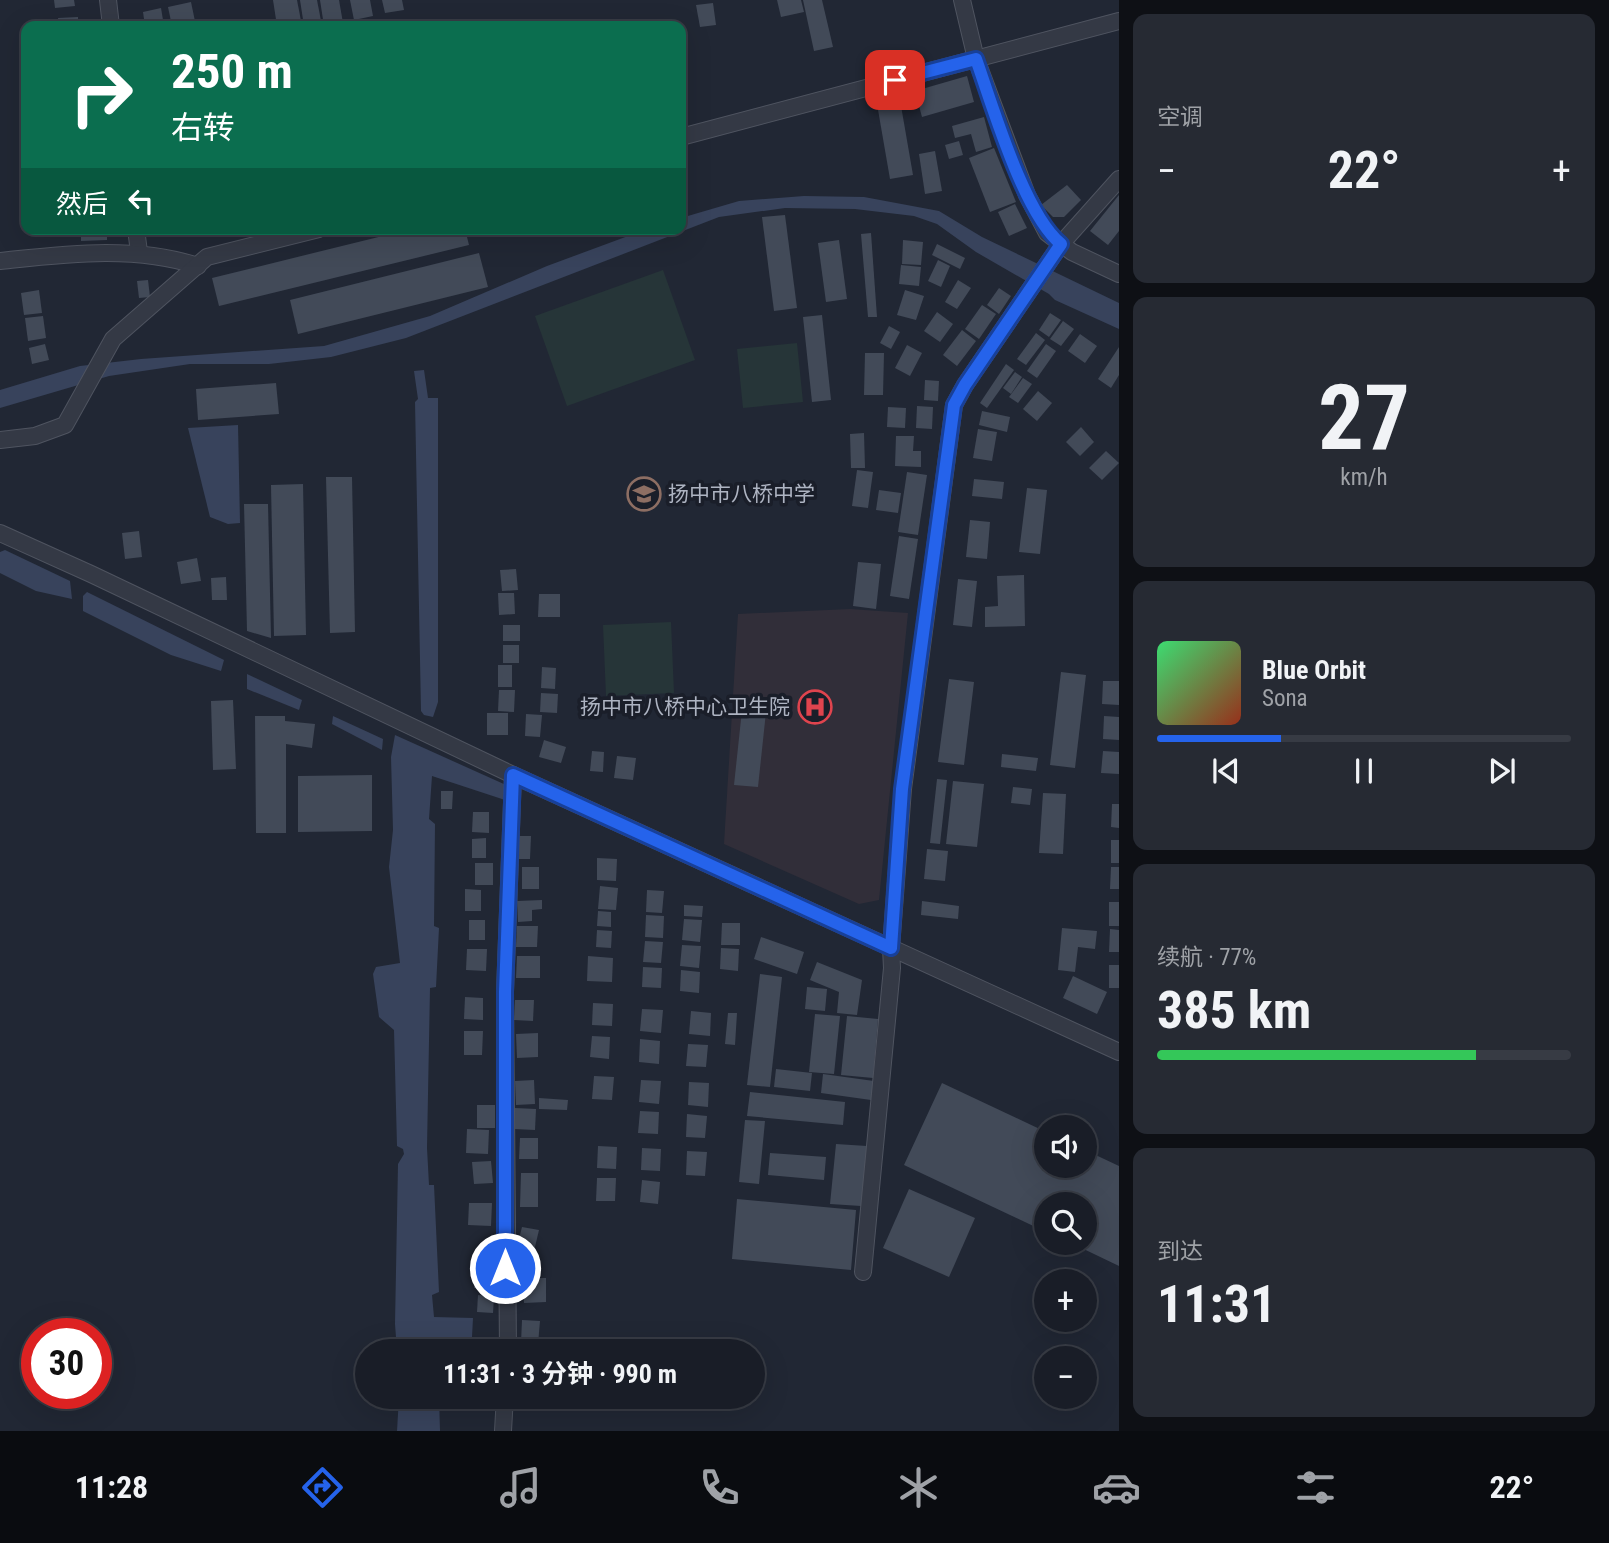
<!DOCTYPE html>
<html lang="zh">
<meta charset="utf-8">
<style>
:root{--surface:#191d27;--page:#262a33;--text:#f1f3f6;--muted:#9fa2a7;--line:#373b44;--accent:#2563eb}
body{margin:0;font-family:"Roboto Condensed","Noto Sans SC",sans-serif;background:var(--page);color:var(--text);height:100vh;display:flex;flex-direction:column;font-size:26px;white-space:nowrap}
*{box-sizing:border-box;margin:0}
p{font-size:23px;color:var(--muted)}
.icon{flex:none;width:38px;height:38px;fill:none;stroke:currentColor;stroke-width:2;stroke-linecap:round;stroke-linejoin:round}
.map{position:relative;flex:1;overflow:hidden}
.details{display:flex;flex-direction:column;gap:14px;padding:14px;background:#0e1015;width:490px}
.details>*{flex:none}
.hud{position:absolute;left:21px;top:21px;width:665px;height:214px;border-radius:14px;box-shadow:0 7px 28px #0002,0 0 0 2px var(--line);background:#0b6e4f;color:#fff;overflow:hidden}
.controls{position:absolute;left:1034px;top:1115px;display:grid;gap:14px}
.controls a{display:grid;place-items:center;width:63px;height:63px;border-radius:50%;background:var(--surface);box-shadow:0 7px 28px #0002,0 0 0 2px var(--line);font-size:35px}
.speed{position:absolute;left:21px;top:1318px;display:flex;gap:14px;font-size:35px;font-weight:700;text-align:center}
.speed>*{display:grid;place-content:center;width:91px;height:91px;border-radius:50%;background:var(--surface);box-shadow:0 7px 28px #0002,0 0 0 2px var(--line);line-height:1}
.speed .limit{border:10px solid #d22;background:#fff;color:#111}
.pin{position:absolute;display:grid;place-items:center;width:60px;height:60px;color:#fff;margin:-30px;border-radius:14px;box-shadow:0 4px 10px #0006}
.me{position:absolute;width:77px;margin:-38px;rotate:0deg;stroke-linejoin:round;filter:drop-shadow(0 0 5px #0008)}
.turn{display:flex;align-items:center;gap:24px;height:147px;padding:0 35px;font-size:32px}
.turn .icon{width:91px;height:91px;stroke-width:2.5}
.turn b{display:block;font-size:49px;line-height:60px}
.then{display:flex;align-items:center;height:66px;padding:0 35px;background:#0003;gap:14px;font-size:26px}
.big{font-size:52px;font-weight:700;line-height:1.1}
.details .tile{flex:1;display:flex;flex-direction:column;justify-content:center;gap:10px;min-width:0;padding:0 24px;border-radius:14px;background:var(--page)}
.details .dial{align-items:center;gap:0}
.dial b{font-size:91px;line-height:1}
.song{display:flex;align-items:center;gap:21px}
.cover{width:84px;height:84px;border-radius:10px;background:linear-gradient(135deg,hsl(140 70% 55%),hsl(10 70% 35%))}
.played{height:7px;border-radius:4px;background:linear-gradient(90deg,var(--accent) 30%,var(--line) 30%)}
.keys{display:flex;justify-content:space-around;direction:ltr}
.heat{display:flex;justify-content:space-between;align-items:center;font-size:38px;direction:ltr}
.charge{height:10px;border-radius:5px;background:linear-gradient(90deg,#34c759 77%,var(--line) 0)}
.trip{position:absolute;left:355px;top:1339px;width:410px;height:70px;border-radius:35px;background:var(--surface);box-shadow:0 7px 28px #0002,0 0 0 2px var(--line);font-weight:700;line-height:70px;text-align:center}
.dock{display:flex;height:112px;justify-content:space-around;align-items:center;background:#0a0c10;color:var(--muted)}
.dock .icon{width:49px;height:49px}
.dock .current{color:var(--accent)}
.dock b{font-size:32px;color:var(--text)}
main{display:flex;flex:1;min-height:0}
.map>svg:first-child{display:block}
.medical{fill:#312e39}
.green{fill:#263538}
.water{fill:#38435c}
.building{fill:#424a58}
.lines{fill:none;stroke-linecap:round;stroke-linejoin:round}
.minor-casing{stroke:#4f5460;stroke-width:18}
.minor{stroke:#343945;stroke-width:16}
.route-casing{stroke:#184099;stroke-width:18}
.route{stroke:#2563eb;stroke-width:12}
.labels{text-anchor:middle;dominant-baseline:central;stroke-width:7;stroke-linejoin:round;paint-order:stroke}
.poi-label{font-size:21px;fill:#aeb4c2;stroke:#1a1e29;text-anchor:start}
</style>
<main>
<div class="map">
<svg width="1119" height="1431" viewBox="0 0 1119 1431">
<rect width="100%" height="100%" fill="#212734"/>
<path class="medical" d="M850,609L908,613L879,900L859,904L724,844L738,614Z"/>
<g class="green">
<path d="M663,270L695,360L567,406L535,316Z"/>
<path d="M797,343L803,402L743,408L737,349Z"/>
<path d="M671,622L674,693L606,696L603,625Z"/>
</g>
<g class="water">
<path d="M804,196L864,197L939,211L982,237L1119,303V329L1055,300L1049,294L976,252L937,224L914,216L855,209L785,208L719,217L406,338L331,357L269,364H190L109,376L0,408V390L80,366L141,359L324,346L430,316L547,266L647,229H681V218L739,201Z"/>
<path d="M424,370L428,398H438V702L433,717L424,715L421,711L415,402L418,399L414,371Z"/>
<path d="M238,425L240,523L228,524L210,517L188,428Z"/>
<path d="M5,550L70,581L72,599L36,591L0,573V552Z"/>
<path d="M87,592L224,660L221,671L171,655L83,611V596Z"/>
<path d="M247,674L302,700L299,710L247,689Z"/>
<path d="M333,716L383,739L382,750L332,724Z"/>
<path d="M395,735L506,785L505,800L432,776L429,819L435,824L434,926L439,928L436,987L430,988L427,1148L429,1185H434L439,1292L432,1295L434,1317L473,1318L472,1337L463,1339L462,1351H397L395,1324L398,1164L404,1154L403,1149L397,1146L394,1030L379,1017L373,974L376,967L400,963L389,867L393,830L391,757Z"/>
<path d="M399,1397H439L440,1431H397Z"/>
</g>
<g class="building">
<path d="M54,0H74L75,6L55,8Z"/>
<path d="M273,0H297L302,26H277Z"/>
<path d="M300,0H317L322,26H304Z"/>
<path d="M320,0H339L343,23L324,26Z"/>
<path d="M350,0H370L373,16L354,20Z"/>
<path d="M382,0H402L404,10L385,13Z"/>
<path d="M777,0H801L804,12L781,17Z"/>
<path d="M803,0H822L833,47L814,51Z"/>
<path d="M191,2L196,26H172L168,7Z"/>
<path d="M713,3L716,25L700,27L696,5Z"/>
<path d="M161,8L164,26H145L143,12Z"/>
<path d="M78,17V26H59L58,18Z"/>
<path d="M967,76L974,102L922,117L915,91Z"/>
<path d="M900,100L913,175L890,179L877,104Z"/>
<path d="M984,117L992,147L976,152L971,134L955,138L952,126Z"/>
<path d="M959,141L963,155L949,159L945,145Z"/>
<path d="M994,148L1016,202L990,212L969,158Z"/>
<path d="M935,151L942,191L925,194L919,154Z"/>
<path d="M1067,185L1081,200L1064,217H1053L1041,205Z"/>
<path d="M1119,195V231L1108,245L1090,231Z"/>
<path d="M1015,204L1027,228L1009,236L998,212Z"/>
<path d="M785,215L797,308L774,311L762,217Z"/>
<path d="M81,229H107V240L81,241Z"/>
<path d="M411,229H465L469,245L219,306L212,278Z"/>
<path d="M871,233L877,317H868L861,234Z"/>
<path d="M839,240L847,299L826,302L818,243Z"/>
<path d="M903,240L923,242L921,265L902,264Z"/>
<path d="M937,244L965,258L960,269L932,255Z"/>
<path d="M479,253L488,287L298,334L290,300Z"/>
<path d="M938,260L950,266L941,287L928,281Z"/>
<path d="M901,265L921,267L919,286L899,284Z"/>
<path d="M148,280L150,297L139,298L137,281Z"/>
<path d="M958,280L971,288L957,309L945,302Z"/>
<path d="M999,288L1011,296L999,314L987,305Z"/>
<path d="M39,290L42,313L24,315L21,293Z"/>
<path d="M905,290L924,296L916,320L897,315Z"/>
<path d="M982,305L996,314L979,339L965,329Z"/>
<path d="M937,312L953,324L940,342L924,331Z"/>
<path d="M1050,313L1061,320L1049,337L1039,330Z"/>
<path d="M822,315L831,400L812,402L803,317Z"/>
<path d="M43,316L46,338L28,341L25,318Z"/>
<path d="M1063,321L1074,329L1061,346L1050,339Z"/>
<path d="M889,326L900,332L891,349L880,343Z"/>
<path d="M962,330L976,341L957,366L943,355Z"/>
<path d="M1036,333L1045,340L1026,365L1017,359Z"/>
<path d="M1080,334L1097,346L1085,363L1068,351Z"/>
<path d="M45,344L49,360L32,364L29,348Z"/>
<path d="M1046,344L1056,351L1037,378L1027,371Z"/>
<path d="M907,345L922,353L910,376L895,368Z"/>
<path d="M1119,347V375L1111,388L1098,379Z"/>
<path d="M865,353H884L883,395H864Z"/>
<path d="M1006,364L1014,370L987,408L980,403Z"/>
<path d="M1015,372L1022,377L1011,394L1003,388Z"/>
<path d="M1023,378L1032,384L1018,403L1009,397Z"/>
<path d="M925,380L939,381L938,401L924,400Z"/>
<path d="M276,383L279,414L198,420L196,389Z"/>
<path d="M1038,391L1052,403L1037,421L1023,409Z"/>
<path d="M917,406L933,407L932,429L916,428Z"/>
<path d="M888,407L906,408L905,428L887,427Z"/>
<path d="M982,411L1010,417L1007,432L979,425Z"/>
<path d="M1081,427L1094,442L1080,456L1066,442Z"/>
<path d="M978,429L997,432L992,461L973,458Z"/>
<path d="M864,433L865,468H851L850,434Z"/>
<path d="M896,436H914L913,451H921V467L895,466Z"/>
<path d="M1106,451L1119,463L1102,480L1089,468Z"/>
<path d="M857,470L873,472L868,508L852,506Z"/>
<path d="M907,472L927,475L918,535L898,532Z"/>
<path d="M326,477H352L355,632L330,633Z"/>
<path d="M974,479L1004,482L1002,499L972,496Z"/>
<path d="M303,484L306,635L274,636L271,485Z"/>
<path d="M1027,488L1047,490L1040,554L1019,552Z"/>
<path d="M879,490L901,493L898,513L876,510Z"/>
<path d="M244,504H268L271,638L247,631Z"/>
<path d="M970,520L990,522L987,559L966,557Z"/>
<path d="M139,531L142,557L125,559L122,533Z"/>
<path d="M899,536L918,539L909,599L890,596Z"/>
<path d="M197,558L201,581L181,584L177,562Z"/>
<path d="M858,562L881,564L876,609L853,606Z"/>
<path d="M516,569L518,590L502,591L500,570Z"/>
<path d="M1024,575L1025,626L985,627V607L998,606L997,576Z"/>
<path d="M226,577L227,600H212L211,578Z"/>
<path d="M958,579L977,581L972,627L953,625Z"/>
<path d="M498,593H514L515,614L499,615Z"/>
<path d="M539,594H560V617H538Z"/>
<rect x="503" y="625" width="17" height="16"/>
<rect x="503" y="645" width="16" height="18"/>
<rect x="498" y="665" width="14" height="22"/>
<path d="M542,667L556,668L555,689L541,688Z"/>
<path d="M1061,672L1086,675L1075,768L1050,765Z"/>
<path d="M949,679L974,682L964,765L938,762Z"/>
<path d="M1103,681H1119V705L1102,704Z"/>
<path d="M499,690H515L514,712L498,711Z"/>
<path d="M541,693L558,694L557,713L540,712Z"/>
<path d="M233,700L236,769L213,770L211,701Z"/>
<path d="M742,710L766,712L758,787L734,785Z"/>
<rect x="487" y="713" width="21" height="22"/>
<path d="M526,714L542,715L540,737L525,736Z"/>
<path d="M255,716H285V721L315,724L312,748L286,744V833H256Z"/>
<path d="M1104,716L1119,717V740L1103,739Z"/>
<path d="M544,740L566,747L561,763L539,757Z"/>
<path d="M592,751L604,752L603,772L590,771Z"/>
<path d="M1103,751L1119,752V774L1101,773Z"/>
<path d="M1002,754L1038,758L1036,771L1001,767Z"/>
<path d="M617,756L636,758L633,780L614,778Z"/>
<path d="M372,775V831L298,832V776Z"/>
<path d="M937,779L947,780L940,844L930,843Z"/>
<path d="M953,781L984,784L977,847L946,844Z"/>
<path d="M1013,787L1032,789L1030,805L1011,803Z"/>
<path d="M441,791H453L452,809H441Z"/>
<path d="M1043,793L1066,794L1063,854L1039,853Z"/>
<path d="M1112,804H1119V828L1111,827Z"/>
<path d="M473,812H489V833L472,832Z"/>
<path d="M518,836H531L530,859H517Z"/>
<path d="M486,838V858H472V839Z"/>
<rect x="1111" y="840" width="8" height="23"/>
<path d="M927,849L948,851L945,881L924,879Z"/>
<path d="M597,858L617,859L616,881L597,880Z"/>
<rect x="475" y="863" width="18" height="22"/>
<rect x="522" y="867" width="17" height="22"/>
<path d="M1111,867H1119V889H1110Z"/>
<path d="M600,886L618,888L616,910L598,909Z"/>
<path d="M465,889L481,890V911H465Z"/>
<path d="M647,890L664,891L662,913L646,912Z"/>
<path d="M542,900V909L532,910V921L518,922L517,901Z"/>
<path d="M922,901L959,906L958,919L921,915Z"/>
<rect x="1109" y="902" width="10" height="24"/>
<path d="M684,905L703,906L702,917L684,916Z"/>
<path d="M598,911L611,912V927L597,926Z"/>
<path d="M646,915L664,916L663,938L645,937Z"/>
<path d="M684,919L702,920L700,942L682,940Z"/>
<rect x="469" y="920" width="16" height="20"/>
<path d="M722,923H740V945H721Z"/>
<path d="M517,926H538L537,947H516Z"/>
<path d="M1062,928L1097,931L1095,949L1078,947L1075,972L1058,970Z"/>
<path d="M1110,929L1119,930V952H1109Z"/>
<path d="M597,930L612,931L611,948L596,947Z"/>
<path d="M761,937L804,952L797,974L754,959Z"/>
<path d="M645,941L663,942L661,963L643,962Z"/>
<path d="M682,945L701,946L699,968L680,966Z"/>
<path d="M721,948L739,949L738,971L720,969Z"/>
<path d="M467,949H487L486,971L466,970Z"/>
<path d="M517,956H540V978H516Z"/>
<path d="M588,956L613,958L612,982L587,981Z"/>
<path d="M817,962L862,980L857,1015L837,1013L839,992L810,980Z"/>
<rect x="1109" y="965" width="10" height="23"/>
<path d="M643,967L662,968L661,988L642,987Z"/>
<path d="M681,970L700,972L699,993L680,991Z"/>
<path d="M760,974L782,977L770,1087L747,1085Z"/>
<path d="M1073,976L1107,992L1097,1014L1063,998Z"/>
<path d="M807,987L827,989L825,1011L805,1009Z"/>
<path d="M465,997L483,998V1020L464,1019Z"/>
<path d="M515,1000H534L533,1021L514,1020Z"/>
<path d="M593,1003L613,1004L612,1026L592,1025Z"/>
<path d="M642,1009L663,1010L661,1033L640,1031Z"/>
<path d="M691,1011L711,1013L710,1036L689,1034Z"/>
<path d="M728,1013H737L735,1045L725,1044Z"/>
<path d="M815,1014L840,1016L834,1074L809,1072Z"/>
<path d="M847,1016L878,1019L873,1078L841,1075Z"/>
<path d="M464,1031H483L482,1055H464Z"/>
<path d="M538,1033V1057L517,1058L516,1034Z"/>
<path d="M592,1036L610,1037L609,1059L590,1057Z"/>
<path d="M640,1039L660,1041L659,1064L639,1062Z"/>
<path d="M688,1044L708,1045L706,1067L686,1066Z"/>
<path d="M776,1069L812,1073L810,1091L774,1087Z"/>
<path d="M823,1074L874,1081L871,1100L821,1093Z"/>
<path d="M594,1076L614,1077L612,1100L592,1099Z"/>
<path d="M534,1080L535,1104L516,1105L515,1081Z"/>
<path d="M641,1080L661,1081L659,1104L639,1102Z"/>
<path d="M689,1082L709,1083L708,1107L688,1105Z"/>
<path d="M942,1083L1046,1132V1166H1085V1150L1119,1166V1266L1069,1242H1085V1204H1046V1232L904,1165Z"/>
<path d="M750,1092L845,1102L843,1125L747,1116Z"/>
<path d="M539,1098L568,1100L567,1110L539,1109Z"/>
<rect x="477" y="1105" width="18" height="23"/>
<path d="M515,1108L536,1109L535,1130L514,1129Z"/>
<path d="M640,1111L659,1112L658,1134L638,1133Z"/>
<path d="M687,1114L707,1116L705,1138L686,1137Z"/>
<path d="M745,1120L765,1121L759,1184L739,1182Z"/>
<path d="M467,1129L489,1130L488,1154L466,1153Z"/>
<path d="M520,1138H538V1159H519Z"/>
<path d="M836,1144L867,1146L861,1206L830,1204Z"/>
<path d="M598,1146L617,1147L616,1169L597,1168Z"/>
<path d="M642,1148L661,1149L660,1171L641,1170Z"/>
<path d="M687,1151L707,1152L705,1176L686,1175Z"/>
<path d="M770,1153L826,1157L824,1180L768,1175Z"/>
<path d="M491,1161L493,1183L474,1184L472,1162Z"/>
<path d="M521,1173H538V1207H520Z"/>
<path d="M597,1178H616L615,1201H596Z"/>
<path d="M642,1180L660,1182L658,1204L640,1202Z"/>
<path d="M909,1189L975,1218L949,1277L883,1248Z"/>
<path d="M737,1199L856,1210L851,1270L732,1259Z"/>
<path d="M469,1203H492L491,1226L468,1225Z"/>
<path d="M522,1227L539,1230L534,1251L517,1247Z"/>
<rect x="474" y="1266" width="18" height="22"/>
<path d="M523,1278H546V1302L524,1303Z"/>
<path d="M478,1295L494,1296L493,1313L477,1312Z"/>
<path d="M522,1320L540,1321L538,1344L521,1343Z"/>
<rect x="515" y="1396" width="23" height="12"/>
</g>
<g class="lines">
<defs>
<g id="minor">
<path d="M108,0L111,26"/>
<path d="M962,0L976,59L1027,195L1047,233L1072,252L1119,274"/>
<path d="M681,137L1119,21"/>
<path d="M136,229L139,252"/>
<path d="M0,261C66,254 134,245 198,266"/>
<path d="M0,440L35,436L65,425L113,339L207,257L319,229"/>
<path d="M0,533L91,574L513,775L1119,1052"/>
<path d="M863,1272L892,968L891,948L903,789L954,405L965,385L1061,244L1119,179"/>
<path d="M508,1351L505,992L513,775"/>
<path d="M503,1431L505,1396"/>
</g>
</defs>
<use href="#minor" class="minor-casing"/>
<use href="#minor" class="minor"/>
</g>
<g class="lines">
<defs>
<path id="route" d="M505,1268V992L513,775L891,948L902,789L954,405L965,385L1061,244C1024,214 993,107 976,59L895,80"/>
</defs>
<use href="#route" class="route-casing"/>
<use href="#route" class="route"/>
</g>
<defs>
<symbol id="school-ring" viewBox="-11 -11 22 22"><circle r="9.5" fill="#1a1e29" stroke="#8d6e63" stroke-width="1.5"/><path d="M0-5L7-2L0 1L-7-2ZM-4 1L0 2.5L4 1V4Q0 6-4 4Z" fill="#8d6e63"/></symbol>
<symbol id="hospital-ring" viewBox="-11 -11 22 22"><circle r="9.5" fill="#1a1e29" stroke="#e0444e" stroke-width="1.5"/><path d="M-5-5h3v3.5h4V-5h3V5h-3V1.5h-4V5h-3Z" fill="#e0444e"/></symbol>
</defs>
<g fill-rule="evenodd">
<use href="#school-ring" x="625" y="475" width="38" height="38"/>
<use href="#hospital-ring" x="796" y="688" width="38" height="38"/>
</g>
<g class="labels">
<g class="poi-label">
<text x="668" y="494">扬中市八桥中学</text>
<text x="790" y="707" text-anchor="end">扬中市八桥中心卫生院</text>
</g>
</g>
</svg>
<div class="controls">
<a><svg class="icon" aria-label="sound" viewBox="0 0 24 24"><path d="M4 9h4l5-4v14l-5-4H4zM17 9q2 3 0 6"/></svg></a>
<a><svg class="icon" aria-label="search" viewBox="0 0 24 24"><circle cx="10" cy="10" r="6"/><path d="M15 15l6 6"/></svg></a>
<a>+</a>
<a>−</a>
</div>
<div class="speed"><div class="limit">30</div></div>
<div class="pin" style="left:895px;top:80px;background:#d93025"><svg class="icon" aria-label="arrive" viewBox="0 0 24 24"><path d="M6 21V4h12l-3 4 3 4H6"/></svg></div>
<svg class="me" style="left:505px;top:1268px" viewBox="-20 -20 40 40"><circle r="17" fill="#2563eb" stroke="#fff" stroke-width="3"/><path d="M0-11L8 9 0 5-8 9z" fill="#fff"/></svg>
<div class="trip">11:31 · 3 分钟 · 990 m</div>
<div class="hud">
<div class="turn"><svg class="icon" aria-label="right" viewBox="0 0 24 24"><path d="M7 20v-9h11M14 6l5 5-5 5"/></svg><div><b>250 m</b>右转</div></div>
<div class="then">然后<svg class="icon" aria-label="left" viewBox="0 0 24 24"><path d="M17 20v-9H6M10 6l-5 5 5 5"/></svg></div>
</div>
</div>
<section class="details">
<div class="tile"><p>空调</p>
<div class="heat"><a>−</a><b class="big">22°</b><a>+</a></div>
</div>
<div class="tile dial"><b>27</b><p>km/h</p></div>
<div class="tile">
<div class="song"><i class="cover"></i><div><b>Blue Orbit</b><p>Sona</p></div></div>
<div class="played"></div>
<div class="keys"><svg class="icon" aria-label="previous" viewBox="0 0 24 24"><path d="M18 5L8 12l10 7zM5 5v14"/></svg><svg class="icon" aria-label="pause" viewBox="0 0 24 24"><path d="M8 5v14M16 5v14"/></svg><svg class="icon" aria-label="next" viewBox="0 0 24 24"><path d="M6 5l10 7-10 7zM19 5v14"/></svg></div>
</div>
<div class="tile"><p>续航 · 77%</p><b class="big">385 km</b><div class="charge"></div></div>
<div class="tile"><p>到达</p><b class="big">11:31</b></div>
</section>
</main>
<nav class="dock">
<b>11:28</b>
<svg class="icon current" aria-label="directions" viewBox="0 0 24 24"><path d="M12 3l9 9-9 9-9-9zM9 14v-3h6M13 9l2 2-2 2"/></svg>
<svg class="icon" aria-label="music" viewBox="0 0 24 24"><path d="M9 18V5l10-2v13"/><circle cx="6" cy="18" r="3"/><circle cx="16" cy="16" r="3"/></svg>
<svg class="icon" aria-label="phone" viewBox="0 0 24 24"><path d="M5 4h4l2 5-3 2q2 4 5 5l2-3 5 2v4C11 20 4 13 5 4z"/></svg>
<svg class="icon" aria-label="climate" viewBox="0 0 24 24"><path d="M12 3v18M4 7l16 10M4 17L20 7"/></svg>
<svg class="icon" aria-label="car" viewBox="0 0 24 24"><path d="M5 17H2v-5l4-1 3-4h7l3 4 3 1v5h-3M9 17h6M6 11h13"/><circle cx="7" cy="17" r="2"/><circle cx="17" cy="17" r="2"/></svg>
<svg class="icon" aria-label="filters" viewBox="0 0 24 24"><path d="M4 7h16M4 17h16"/><circle cx="9" cy="7" r="2"/><circle cx="15" cy="17" r="2"/></svg>
<b>22°</b>
</nav>
